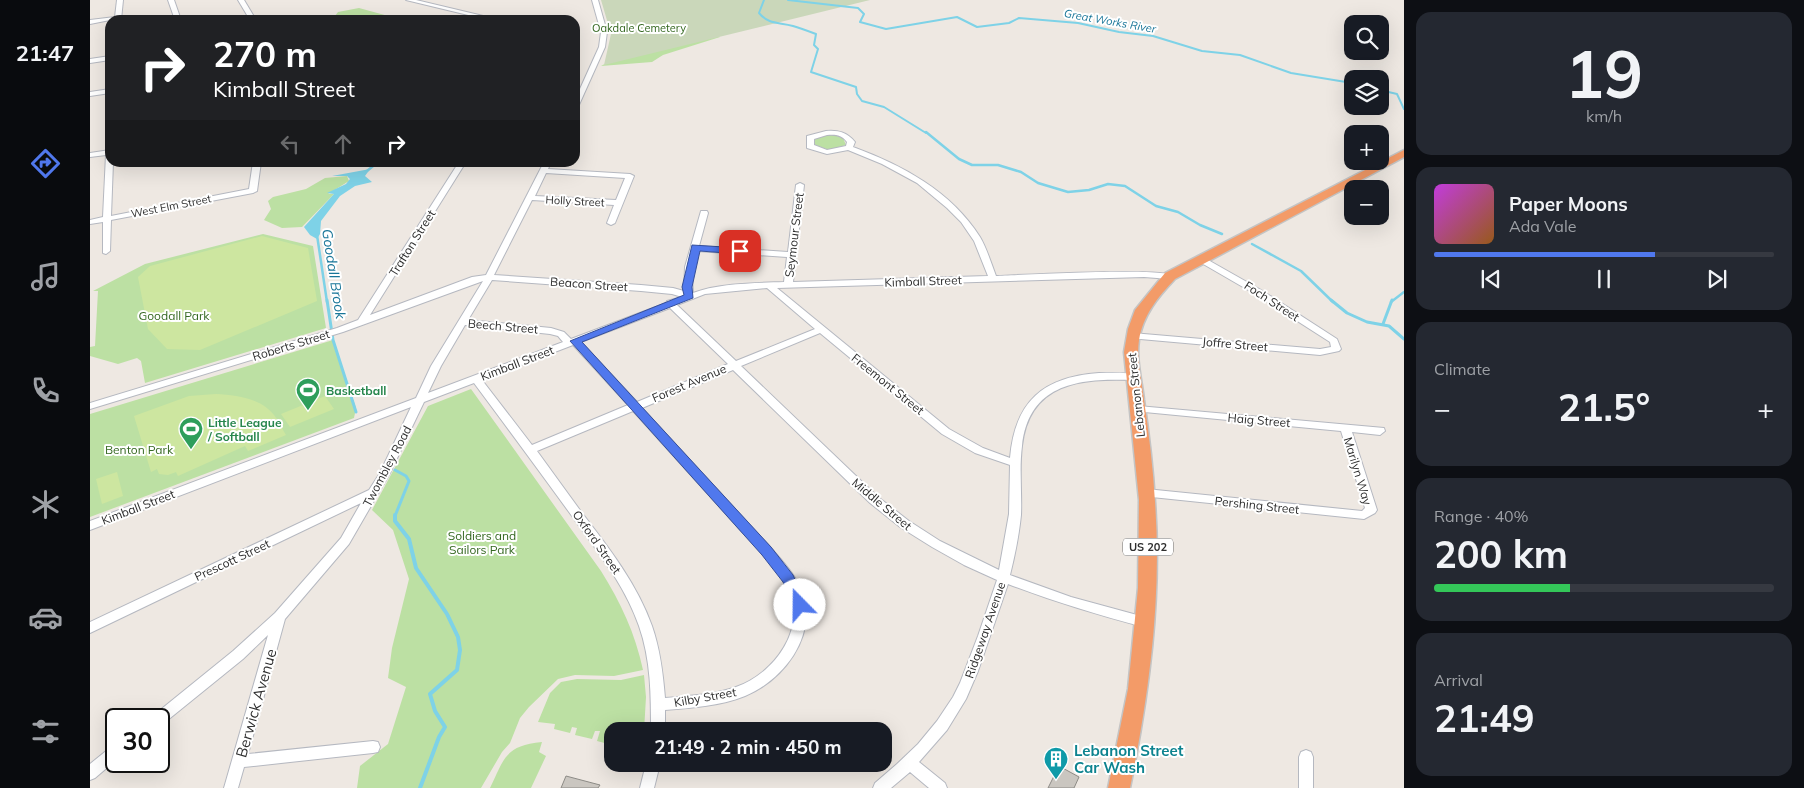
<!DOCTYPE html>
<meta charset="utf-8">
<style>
:root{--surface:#171b24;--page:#242831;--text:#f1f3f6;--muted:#9ea1a6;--line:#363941;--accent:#5078ed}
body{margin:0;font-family:Mulish,sans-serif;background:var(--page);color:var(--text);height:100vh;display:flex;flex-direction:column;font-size:19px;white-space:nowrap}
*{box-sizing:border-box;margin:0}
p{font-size:16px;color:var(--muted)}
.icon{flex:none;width:28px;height:28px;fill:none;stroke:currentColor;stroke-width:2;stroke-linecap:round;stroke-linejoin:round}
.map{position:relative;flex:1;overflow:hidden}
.side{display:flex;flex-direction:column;gap:12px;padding:12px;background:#0d0f14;width:400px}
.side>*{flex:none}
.top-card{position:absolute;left:15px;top:15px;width:475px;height:152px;border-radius:15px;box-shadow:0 5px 20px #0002;background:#202124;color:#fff;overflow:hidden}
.fabs{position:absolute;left:1254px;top:15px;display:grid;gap:10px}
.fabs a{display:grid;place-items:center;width:45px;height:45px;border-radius:10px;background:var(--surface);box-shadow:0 5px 20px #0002;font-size:25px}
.speed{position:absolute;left:15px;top:708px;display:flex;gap:10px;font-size:25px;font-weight:700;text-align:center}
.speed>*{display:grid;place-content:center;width:65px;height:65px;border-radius:50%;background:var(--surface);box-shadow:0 5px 20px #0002;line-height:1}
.speed .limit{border:2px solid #111;border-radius:8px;background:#fff;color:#111}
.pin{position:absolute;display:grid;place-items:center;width:42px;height:42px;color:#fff;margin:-21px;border-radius:10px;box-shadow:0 2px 8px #0006}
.me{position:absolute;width:55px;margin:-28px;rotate:338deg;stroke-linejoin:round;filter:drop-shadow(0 0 4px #0008)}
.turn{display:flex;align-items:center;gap:18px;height:105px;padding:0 25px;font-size:22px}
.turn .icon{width:65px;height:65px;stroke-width:2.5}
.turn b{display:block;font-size:35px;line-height:42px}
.lanes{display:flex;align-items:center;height:48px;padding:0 25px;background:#0003;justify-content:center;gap:25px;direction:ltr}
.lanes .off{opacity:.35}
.big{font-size:38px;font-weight:700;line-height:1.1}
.side .widget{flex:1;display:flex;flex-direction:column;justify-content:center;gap:8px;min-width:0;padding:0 18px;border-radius:15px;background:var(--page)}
.side .dial{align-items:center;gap:0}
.dial b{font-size:65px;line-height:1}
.song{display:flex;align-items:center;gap:15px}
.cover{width:60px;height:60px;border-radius:8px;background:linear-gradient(135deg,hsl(290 70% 55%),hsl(30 70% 35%))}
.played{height:5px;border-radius:2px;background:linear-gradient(90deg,var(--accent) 65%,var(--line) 65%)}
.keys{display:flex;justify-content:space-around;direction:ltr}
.heat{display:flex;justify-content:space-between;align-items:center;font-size:28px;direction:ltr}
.charge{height:8px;border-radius:4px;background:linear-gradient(90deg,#34c759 40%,var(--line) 0)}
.trip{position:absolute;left:514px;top:722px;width:288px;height:50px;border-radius:15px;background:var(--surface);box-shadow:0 5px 20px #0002;font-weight:700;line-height:50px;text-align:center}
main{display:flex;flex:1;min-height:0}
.dock{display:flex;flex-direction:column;width:90px;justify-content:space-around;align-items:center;background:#090b0e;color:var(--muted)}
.dock .icon{width:35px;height:35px}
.dock .selected{color:var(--accent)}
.dock b{font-size:22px;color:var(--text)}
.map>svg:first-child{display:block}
.green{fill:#bce0a3}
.cemetery{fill:#cad7ba}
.pitch{fill:#cde6a0}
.water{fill:#7ed2e7}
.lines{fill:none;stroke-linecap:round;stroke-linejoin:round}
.stream-far3{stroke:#7ed2e7;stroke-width:2}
.stream-far2{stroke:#7ed2e7;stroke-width:2.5}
.stream-far1{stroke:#7ed2e7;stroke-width:3}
.stream{stroke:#7ed2e7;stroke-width:4}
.building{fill:#cac6c0;stroke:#8d8b86}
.minor-casing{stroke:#b5b8c0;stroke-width:2}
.highway-casing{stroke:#c4c4c4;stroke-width:3}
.minor{fill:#fff;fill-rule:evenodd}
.highway{fill:#f39b68;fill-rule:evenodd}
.route{fill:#5078ed;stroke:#344e9a}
.labels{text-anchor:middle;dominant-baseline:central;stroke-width:4;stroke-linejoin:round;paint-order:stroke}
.far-water-label{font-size:11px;font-style:italic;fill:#187598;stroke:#fff}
.far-park-label{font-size:11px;fill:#356821;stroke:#fff}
.far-street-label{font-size:11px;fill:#2e2e2e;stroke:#fff}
.shield{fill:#fff;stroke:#6d6d6d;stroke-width:1}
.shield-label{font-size:11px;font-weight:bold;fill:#2e2e2e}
.street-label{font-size:12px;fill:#2e2e2e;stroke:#fff}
.park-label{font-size:12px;fill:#356821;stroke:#fff}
.leisure-label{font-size:12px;font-weight:bold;fill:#27864d;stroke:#fff;text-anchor:start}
.water-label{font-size:14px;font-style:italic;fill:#187598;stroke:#fff}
.near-street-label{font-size:15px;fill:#2e2e2e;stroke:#fff}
.near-culture-label{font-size:15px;font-weight:bold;fill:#0d838f;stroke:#fff;text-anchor:start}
</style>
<main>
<nav class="dock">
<b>21:47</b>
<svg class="icon selected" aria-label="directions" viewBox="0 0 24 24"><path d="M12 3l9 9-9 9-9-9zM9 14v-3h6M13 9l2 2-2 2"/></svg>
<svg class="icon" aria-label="music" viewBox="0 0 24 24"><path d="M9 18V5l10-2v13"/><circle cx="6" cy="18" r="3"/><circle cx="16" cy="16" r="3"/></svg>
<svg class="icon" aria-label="phone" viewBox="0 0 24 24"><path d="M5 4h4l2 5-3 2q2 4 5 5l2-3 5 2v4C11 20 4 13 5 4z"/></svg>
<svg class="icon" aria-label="climate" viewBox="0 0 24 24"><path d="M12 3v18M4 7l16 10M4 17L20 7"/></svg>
<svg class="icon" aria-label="car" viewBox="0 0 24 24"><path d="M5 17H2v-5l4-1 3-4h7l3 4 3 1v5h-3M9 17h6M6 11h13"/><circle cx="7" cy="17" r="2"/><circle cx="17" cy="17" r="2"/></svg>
<svg class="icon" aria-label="filters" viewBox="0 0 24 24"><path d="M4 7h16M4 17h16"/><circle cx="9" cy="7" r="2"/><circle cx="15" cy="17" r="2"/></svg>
</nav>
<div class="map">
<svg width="1314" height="788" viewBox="0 0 1314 788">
<rect width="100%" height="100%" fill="#eee8e2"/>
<g class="green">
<path d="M269,8L313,20H242L248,12Z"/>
<path d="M628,36L630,37L573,55L562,62L511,66L527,57Z"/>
<path d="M740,134L753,138L756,145L739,150L723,144L726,137Z"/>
<path d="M257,176L259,181L238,194H244L212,227L192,228L174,220L181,209L178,201L183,197L216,189L235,178Z"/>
<path d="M173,234L223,246L236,328L55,383L51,361L47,358L28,364L0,356V347L5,346L8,291H3L55,264Z"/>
<path d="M243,340L266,408L264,418L0,517V414Z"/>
<path d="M381,389L511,571C531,603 545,633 553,670L524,676L485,675L468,679L439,707L430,718L420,743L412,752L391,788H267L270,766L298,744L316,687L298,678L302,648L319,579L303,530L282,510L338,406Z"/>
<path d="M554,675L556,697L554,731H522V745L507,741L510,731H505L502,739L485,735L487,728L482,727L480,733L464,729L465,724L448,722L460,693L471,682L487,679L531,680Z"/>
<path d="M452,742L449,752L456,756L441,788H400C415,757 415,746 452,742Z"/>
</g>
<path class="cemetery" d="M511,0H780L514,65L521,34Z"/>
<g class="pitch">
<path d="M172,236L218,248L227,301L110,350L77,349L58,329L48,277L60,266Z"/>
<path d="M126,394C146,395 171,398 184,415C189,421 192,429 196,435L158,451L155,446L88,476L86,472L78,475L69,474L67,469L61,472L44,416L99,396Z"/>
<path d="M235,396L244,409L200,427L191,414Z"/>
<path d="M27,472L33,496L12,504L6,479Z"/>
</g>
<path class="water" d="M280,169L275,176L282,182L265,186L250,196L231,221L230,234L227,239L220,235L214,227L244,194L237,193L256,184L260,179L257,176H242Z"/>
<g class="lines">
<g class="stream-far3">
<path d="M674,0L669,13C679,25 689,22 703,26C710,28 718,31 726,34L724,45L728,49L721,72L766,87L767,94L772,101L794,107L836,133"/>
<path d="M698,0L768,8L774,14L770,22L796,29L867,17L887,27L919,23L929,18L988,23L1029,32L1063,36L1112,51L1150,55L1201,73L1262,83"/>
<path d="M1290,90L1307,94L1314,109"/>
</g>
<g class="stream-far2">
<path d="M836,132L869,159L882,165H908L931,172L948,183L978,192L999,190L1018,184L1035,186L1066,206L1088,212L1110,225L1132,234"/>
<path d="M277,171L288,162"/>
<path d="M227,235L237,302"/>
<path d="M1162,244L1211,271L1243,302"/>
<path d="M1301,302L1314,292"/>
</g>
<g class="stream-far1">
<path d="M237,300L243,340L266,412"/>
<path d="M1241,300L1257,313L1277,322L1299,326L1314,339"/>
<path d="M1293,324L1302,300"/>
<path d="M305,516L319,481L316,476L305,470"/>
</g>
<path class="stream" d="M305,515V521L319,539L326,568L357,614L368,637L370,650L367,670L340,694L345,711L355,727L349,737L330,788"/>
</g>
<g class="building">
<path d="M969,766L989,777L984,788H958Z"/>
<path d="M476,776L510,785L508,788H471Z"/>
</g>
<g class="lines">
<defs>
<g id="minor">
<path d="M27,0H33L31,20H20L0,24V20L25,17Z"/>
<path d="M78,0H84L91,20H85Z"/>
<path d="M148,0H154L166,20H160Z"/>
<path d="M316,0H326L410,20H399Z"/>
<path d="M502,0H508L517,32L515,47L488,107L485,109V100L509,47L511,32Z"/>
<path d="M20,56V60L0,63V59Z"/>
<path d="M20,89V93L0,96V92Z"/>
<path d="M736,131C748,130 757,132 765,142L763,147C812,165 861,191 890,237C897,249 901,263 906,276C931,275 1073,267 1084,276L1080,279L1054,277L687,288L859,429L893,448L920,458C925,401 953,377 1009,373C1021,373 1036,372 1047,375L1049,377L1047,379L1044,380C991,378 939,382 932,446C929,469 932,492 931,515C929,535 925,555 920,575L981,597L1058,618L1060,622L1058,626L1054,627C1008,615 962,601 918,584L888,671L876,699L857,730L829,762L855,783L857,788H839L820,772L801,788H783L785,783L807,764L828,744L847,721L863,697L870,683L888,636L907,580L874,565L842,547L810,527L780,503L643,370L552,408L681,548C693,562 708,577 713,596C726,638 693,680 655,696C630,706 601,708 575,710V731H561C561,695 561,660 549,626C534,583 505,548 479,512C448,469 416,426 384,383L334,402L300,473L259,544L195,619L158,754L283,741L288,742L290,747L288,752L283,753L154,767L148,788H134L178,635L153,659L74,723L69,725V719H62L64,715L143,651L185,613L251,538L271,503L0,633V622L279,490L290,473L321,407L0,530V521L326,398L341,366L393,281L253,332L0,409V403L247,328L268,320L369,162H376L280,315L382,277L396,275L454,162H461L458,169L540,174L544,176L525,223L521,225L517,223L524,205L442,200L404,275L551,285L583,288L594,291L595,267L611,211H617L618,213L609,246L698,252L706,185L710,183L714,185L703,282L898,276L884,241L871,222L857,208L827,183L792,164L758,150L737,154L717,148V136ZM737,135C745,134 752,135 757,142L756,146L737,150L724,145V139ZM456,173L535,178L526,200L445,196ZM607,251L697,257L694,282C667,283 628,283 603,293L602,278ZM402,280L551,291L582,294L592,297L577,301L576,303L481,339L474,332L461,328L378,320ZM677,288L725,329L646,361L587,305L615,294ZM580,308L638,364L547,402L491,342ZM375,325L460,334L468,336L473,342L338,393L351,366ZM730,333L852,434L885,453L920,465L919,514L909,570L850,541L819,521L788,497L651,366ZM483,345L538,405L442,445L392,380ZM543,411C577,449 611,486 645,524C663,544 686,564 698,588C718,628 684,674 646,687C624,695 598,696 575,698C573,673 570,649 562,626C547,584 519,548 492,513C477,492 462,472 447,451Z"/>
<path d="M20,150V162H23L21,216L159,189L163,162H171L167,191L163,193L21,220L20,251L16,254L13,253V222L0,224V220L13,217L16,155L0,157V153Z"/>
<path d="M1111,256L1171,290L1247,339L1251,349L1249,351L1230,355L1039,338L1037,336L1039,334L1042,333L1230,349L1241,347L1240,342L1165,294L1108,261V257Z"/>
<path d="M1048,406L1294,428L1295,431L1290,435L1262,432L1287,510L1285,513L1274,519L1052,496L1050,493L1052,490L1056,489L1272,511L1275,508L1251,431L1044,411L1043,409L1044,407Z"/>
<path d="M26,746V760L5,778L0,780V764L21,747Z"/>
<path d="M1216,750L1221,752L1223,757V788H1209V757L1211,752Z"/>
<path d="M556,764H570L564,788H550Z"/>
</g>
<path id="highway" d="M1314,150V157L1085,279C1068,297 1053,315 1049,340C1046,360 1052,381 1054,400C1059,434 1063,468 1065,502C1072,598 1059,694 1040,788H1018L1038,689L1048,588L1049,500L1034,352L1038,329L1045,310L1075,273Z"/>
</defs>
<use href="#minor" class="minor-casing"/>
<use href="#highway" class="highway-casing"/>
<use href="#minor" class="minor"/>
<use href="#highway" class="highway"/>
</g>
<path class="route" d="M602,245L650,248L655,251L650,254L610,251L602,287L603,298L492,342L681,547L703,575L717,605L715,609H705L693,582L672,555L480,341L594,295L592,287Z"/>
<defs>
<symbol id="stadium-pin" viewBox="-11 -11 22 30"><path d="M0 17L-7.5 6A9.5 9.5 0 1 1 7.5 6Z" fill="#2e9e5b" stroke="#fff"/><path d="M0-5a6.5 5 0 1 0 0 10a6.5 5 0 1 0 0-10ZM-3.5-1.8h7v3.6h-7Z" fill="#fff"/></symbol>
<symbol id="building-pin" viewBox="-11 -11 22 30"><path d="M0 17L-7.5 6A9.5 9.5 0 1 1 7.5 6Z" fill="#0f9aa8" stroke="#fff"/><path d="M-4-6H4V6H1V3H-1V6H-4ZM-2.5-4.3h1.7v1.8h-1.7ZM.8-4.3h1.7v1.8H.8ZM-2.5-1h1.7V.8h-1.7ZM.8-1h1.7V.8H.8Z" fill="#fff"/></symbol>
</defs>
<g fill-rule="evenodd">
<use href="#stadium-pin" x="204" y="376" width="28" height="38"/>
<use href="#stadium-pin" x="87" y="415" width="28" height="38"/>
<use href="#building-pin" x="952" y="745" width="28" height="38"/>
</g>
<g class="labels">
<g class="far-water-label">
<text transform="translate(1020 21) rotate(10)">Great Works River</text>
</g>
<g class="far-park-label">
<text x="549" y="28">Oakdale Cemetery</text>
</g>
<g class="far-street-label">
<text transform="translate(485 201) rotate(3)">Holly Street</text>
<text transform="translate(81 206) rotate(-11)">West Elm Street</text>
</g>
<rect class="shield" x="1033" y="538.5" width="50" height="17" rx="4"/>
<g class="shield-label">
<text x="1058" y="547">US 202</text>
</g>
<g class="street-label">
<text transform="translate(704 235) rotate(-83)">Seymour Street</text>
<text transform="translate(322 243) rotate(-58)">Trafton Street</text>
<text transform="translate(833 281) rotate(-2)">Kimball Street</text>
<text transform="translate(499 284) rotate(4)">Beacon Street</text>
<text transform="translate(1182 301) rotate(33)">Foch Street</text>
<text transform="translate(413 326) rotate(5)">Beech Street</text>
<text transform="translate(1145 344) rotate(5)">Joffre Street</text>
<text transform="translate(201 345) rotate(-17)">Roberts Street</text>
<text transform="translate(427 363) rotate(-21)">Kimball Street</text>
<text transform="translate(599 383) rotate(-23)">Forest Avenue</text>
<text transform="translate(798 384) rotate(39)">Freemont Street</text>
<text transform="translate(1046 395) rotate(-96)">Lebanon Street</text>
<text transform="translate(1169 420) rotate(5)">Haig Street</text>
<text transform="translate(297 466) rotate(-62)">Twombley Road</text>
<text transform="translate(1268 471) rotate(73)">Marilyn Way</text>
<text transform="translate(792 504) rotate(40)">Middle Street</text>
<text transform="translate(1167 505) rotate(6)">Pershing Street</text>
<text transform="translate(48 507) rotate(-21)">Kimball Street</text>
<text transform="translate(507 542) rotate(55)">Oxford Street</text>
<text transform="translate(142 560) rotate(-25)">Prescott Street</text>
<text transform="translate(895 630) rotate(-71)">Ridgeway Avenue</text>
<text transform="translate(615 697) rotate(-10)">Kilby Street</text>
</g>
<g class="park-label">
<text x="84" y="315">Goodall Park</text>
<text x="49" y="449">Benton Park</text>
<text x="392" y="535">Soldiers and<tspan x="392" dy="14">Sailors Park</tspan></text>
</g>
<g class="leisure-label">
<text x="236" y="390">Basketball</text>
<text x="118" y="422">Little League<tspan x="118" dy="14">/ Softball</tspan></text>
</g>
<g class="water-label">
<text transform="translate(244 274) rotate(81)">Goodall Brook</text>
</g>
<g class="near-street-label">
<text transform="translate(166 703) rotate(-74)">Berwick Avenue</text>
</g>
<g class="near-culture-label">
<text x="984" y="750">Lebanon Street<tspan x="984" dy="17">Car Wash</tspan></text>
</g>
</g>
</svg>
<div class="fabs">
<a><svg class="icon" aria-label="search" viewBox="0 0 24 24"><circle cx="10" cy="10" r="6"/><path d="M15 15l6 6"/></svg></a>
<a><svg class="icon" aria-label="layers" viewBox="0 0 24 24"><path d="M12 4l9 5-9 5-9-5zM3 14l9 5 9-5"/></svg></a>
<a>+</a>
<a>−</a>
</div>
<div class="speed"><div class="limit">30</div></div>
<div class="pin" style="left:650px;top:251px;background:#d93025"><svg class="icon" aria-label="arrive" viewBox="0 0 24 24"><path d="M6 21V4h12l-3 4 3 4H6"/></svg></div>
<svg class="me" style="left:710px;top:605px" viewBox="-20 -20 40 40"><circle r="19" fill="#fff"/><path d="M0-13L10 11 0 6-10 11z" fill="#5078ed"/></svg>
<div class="trip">21:49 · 2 min · 450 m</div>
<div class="top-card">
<div class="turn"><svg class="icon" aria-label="right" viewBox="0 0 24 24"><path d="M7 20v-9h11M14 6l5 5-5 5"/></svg><div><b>270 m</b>Kimball Street</div></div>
<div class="lanes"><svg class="icon off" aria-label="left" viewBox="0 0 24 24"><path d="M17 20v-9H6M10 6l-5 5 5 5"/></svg><svg class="icon off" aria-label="ahead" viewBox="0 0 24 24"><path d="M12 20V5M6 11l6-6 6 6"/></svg><svg class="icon" aria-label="right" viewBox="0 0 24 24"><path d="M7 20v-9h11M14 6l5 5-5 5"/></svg></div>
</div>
</div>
<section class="side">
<div class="widget dial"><b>19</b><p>km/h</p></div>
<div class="widget">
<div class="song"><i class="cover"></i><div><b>Paper Moons</b><p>Ada Vale</p></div></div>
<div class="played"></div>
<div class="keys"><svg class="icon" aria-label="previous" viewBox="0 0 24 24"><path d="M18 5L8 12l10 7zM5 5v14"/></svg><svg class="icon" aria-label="pause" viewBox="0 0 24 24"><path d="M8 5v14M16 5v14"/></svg><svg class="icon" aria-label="next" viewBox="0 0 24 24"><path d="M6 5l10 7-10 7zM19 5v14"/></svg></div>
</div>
<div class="widget"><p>Climate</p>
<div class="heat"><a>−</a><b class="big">21.5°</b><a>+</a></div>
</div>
<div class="widget"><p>Range · 40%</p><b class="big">200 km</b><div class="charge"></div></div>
<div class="widget"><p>Arrival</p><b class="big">21:49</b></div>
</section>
</main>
